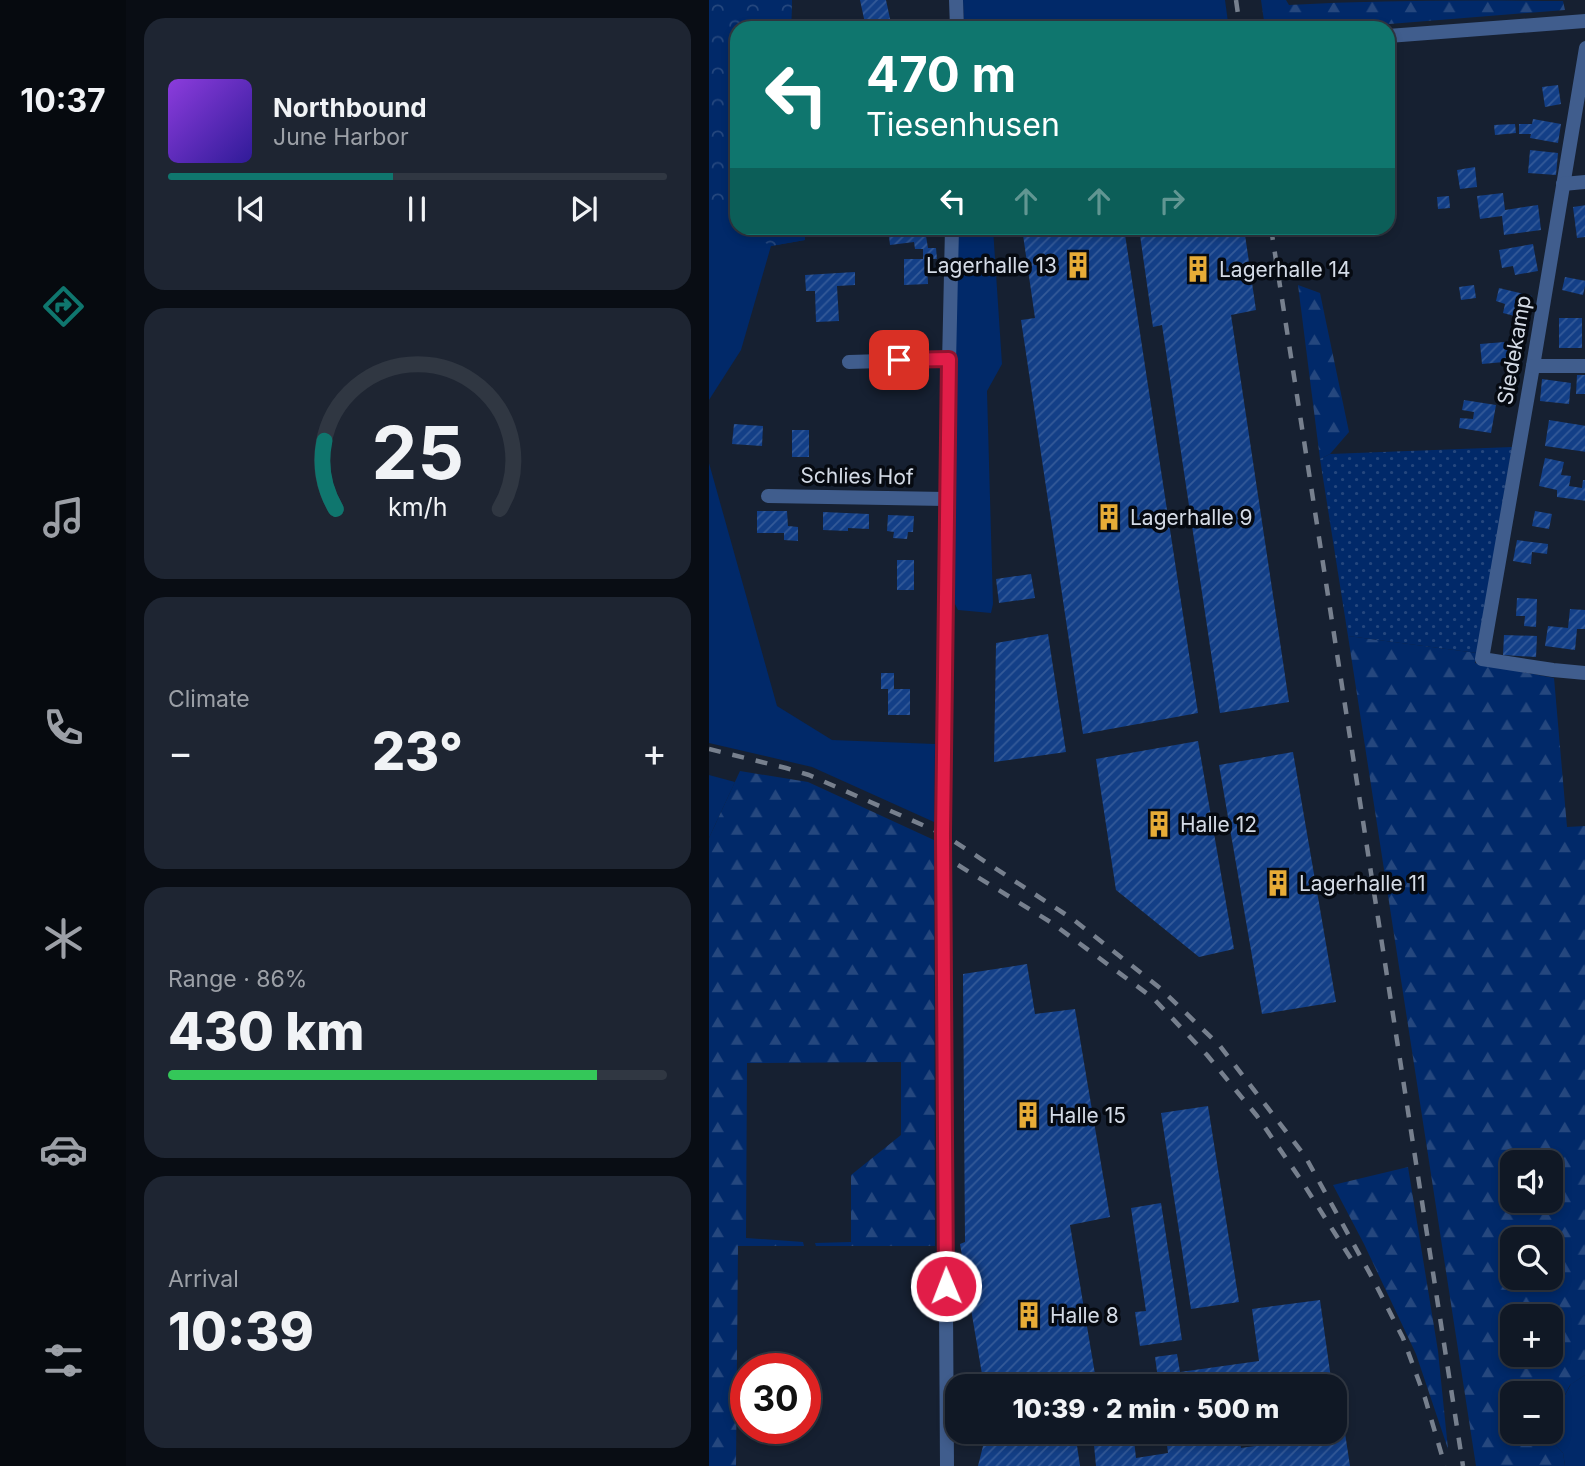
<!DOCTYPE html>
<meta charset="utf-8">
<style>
:root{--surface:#101825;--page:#1e2532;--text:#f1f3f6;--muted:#9ca0a7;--line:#303742;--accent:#0f766e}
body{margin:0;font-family:Inter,sans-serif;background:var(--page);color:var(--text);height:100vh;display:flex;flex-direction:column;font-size:26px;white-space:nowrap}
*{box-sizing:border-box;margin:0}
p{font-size:23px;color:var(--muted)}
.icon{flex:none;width:38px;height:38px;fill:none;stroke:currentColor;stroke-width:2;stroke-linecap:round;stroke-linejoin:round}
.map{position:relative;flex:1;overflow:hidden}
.side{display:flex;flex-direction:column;gap:18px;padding:18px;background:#090d14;width:583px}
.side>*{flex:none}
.guide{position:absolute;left:21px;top:21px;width:665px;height:214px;border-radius:21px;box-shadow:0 4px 10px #0003,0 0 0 2px var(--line);background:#0f766e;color:#fff;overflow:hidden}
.controls{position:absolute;left:791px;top:1150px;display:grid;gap:14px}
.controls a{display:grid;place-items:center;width:63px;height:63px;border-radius:14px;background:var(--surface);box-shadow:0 4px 10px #0003,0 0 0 2px var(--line);font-size:35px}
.speed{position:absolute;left:21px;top:1353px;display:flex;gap:14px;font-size:35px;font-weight:700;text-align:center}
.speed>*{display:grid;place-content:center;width:91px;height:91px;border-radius:50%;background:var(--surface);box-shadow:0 4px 10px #0003,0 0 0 2px var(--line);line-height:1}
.speed .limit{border:10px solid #d22;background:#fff;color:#111}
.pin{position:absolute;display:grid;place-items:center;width:60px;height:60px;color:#fff;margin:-30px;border-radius:14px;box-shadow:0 4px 10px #0006}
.me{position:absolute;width:77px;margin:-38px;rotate:359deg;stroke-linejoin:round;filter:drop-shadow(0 0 5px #0008)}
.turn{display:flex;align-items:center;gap:24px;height:147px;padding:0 21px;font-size:32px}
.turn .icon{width:91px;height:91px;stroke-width:2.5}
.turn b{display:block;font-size:49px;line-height:60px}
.lanes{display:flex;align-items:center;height:66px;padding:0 21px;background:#0003;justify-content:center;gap:35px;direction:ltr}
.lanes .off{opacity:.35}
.big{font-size:52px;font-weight:800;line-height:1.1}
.side .card{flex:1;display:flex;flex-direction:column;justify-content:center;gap:10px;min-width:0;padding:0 24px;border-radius:21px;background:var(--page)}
.side .dial{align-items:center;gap:0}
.dial svg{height:182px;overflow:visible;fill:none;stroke:var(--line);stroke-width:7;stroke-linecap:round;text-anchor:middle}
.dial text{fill:var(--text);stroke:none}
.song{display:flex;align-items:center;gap:21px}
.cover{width:84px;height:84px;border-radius:10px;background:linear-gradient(135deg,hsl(270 70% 55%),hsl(250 70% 35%))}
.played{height:7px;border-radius:4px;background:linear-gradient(90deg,var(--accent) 45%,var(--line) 45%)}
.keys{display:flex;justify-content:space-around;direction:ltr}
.heat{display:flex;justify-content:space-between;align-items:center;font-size:38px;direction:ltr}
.charge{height:10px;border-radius:5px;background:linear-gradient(90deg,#34c759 86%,var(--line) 0)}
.trip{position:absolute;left:236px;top:1374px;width:402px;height:70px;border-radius:21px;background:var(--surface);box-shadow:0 4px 10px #0003,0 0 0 2px var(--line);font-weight:800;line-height:70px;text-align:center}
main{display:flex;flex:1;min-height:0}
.tab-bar{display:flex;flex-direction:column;width:126px;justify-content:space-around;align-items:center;background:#060a0f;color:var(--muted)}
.tab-bar .icon{width:49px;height:49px}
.tab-bar .active{color:var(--accent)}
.tab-bar b{font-size:32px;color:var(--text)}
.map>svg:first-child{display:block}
.grass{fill:#012969}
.forest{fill:url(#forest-firs);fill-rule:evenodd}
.park{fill:url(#park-crowns)}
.garden{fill:url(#garden-dots)}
.building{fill:url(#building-hatch)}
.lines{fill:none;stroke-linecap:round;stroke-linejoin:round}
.street{stroke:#405d8d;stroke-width:14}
.rail{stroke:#77808e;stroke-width:4.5;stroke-dasharray:12 12;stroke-linecap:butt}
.route-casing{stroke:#92132f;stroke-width:18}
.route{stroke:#e11d48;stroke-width:12}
.labels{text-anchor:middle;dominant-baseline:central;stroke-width:7;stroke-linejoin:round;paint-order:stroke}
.poi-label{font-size:21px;fill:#d4dbe6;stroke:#060a11;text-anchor:start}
.street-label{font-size:21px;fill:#d4dbe6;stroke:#060a11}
</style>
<main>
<nav class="tab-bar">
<b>10:37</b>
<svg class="icon active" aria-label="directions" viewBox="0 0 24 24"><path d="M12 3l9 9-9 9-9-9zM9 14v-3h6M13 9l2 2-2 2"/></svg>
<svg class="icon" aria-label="music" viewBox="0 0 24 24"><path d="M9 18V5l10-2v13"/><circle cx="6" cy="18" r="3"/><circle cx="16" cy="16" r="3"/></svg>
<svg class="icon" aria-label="phone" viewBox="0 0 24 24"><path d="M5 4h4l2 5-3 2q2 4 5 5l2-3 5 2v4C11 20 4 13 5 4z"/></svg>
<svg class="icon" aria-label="climate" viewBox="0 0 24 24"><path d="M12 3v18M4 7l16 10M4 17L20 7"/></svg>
<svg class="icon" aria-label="car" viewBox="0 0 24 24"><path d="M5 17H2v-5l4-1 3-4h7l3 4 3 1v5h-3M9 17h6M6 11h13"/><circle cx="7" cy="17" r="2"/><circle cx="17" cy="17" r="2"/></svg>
<svg class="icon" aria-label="filters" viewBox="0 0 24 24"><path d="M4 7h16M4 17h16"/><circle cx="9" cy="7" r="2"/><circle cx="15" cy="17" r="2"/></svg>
</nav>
<section class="side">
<div class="card">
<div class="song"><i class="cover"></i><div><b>Northbound</b><p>June Harbor</p></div></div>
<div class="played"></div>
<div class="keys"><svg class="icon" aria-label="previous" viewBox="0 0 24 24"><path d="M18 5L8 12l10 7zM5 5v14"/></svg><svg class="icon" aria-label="pause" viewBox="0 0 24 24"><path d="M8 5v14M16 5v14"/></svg><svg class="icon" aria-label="next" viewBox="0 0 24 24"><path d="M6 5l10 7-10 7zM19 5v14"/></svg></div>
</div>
<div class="card dial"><svg viewBox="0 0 100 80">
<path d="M14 69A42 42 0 1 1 86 69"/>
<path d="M14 69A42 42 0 0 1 9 39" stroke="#0f766e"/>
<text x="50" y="56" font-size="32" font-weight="700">25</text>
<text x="50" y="72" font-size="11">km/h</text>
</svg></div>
<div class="card"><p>Climate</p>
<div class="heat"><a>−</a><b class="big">23°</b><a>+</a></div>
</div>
<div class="card"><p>Range · 86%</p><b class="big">430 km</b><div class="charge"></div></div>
<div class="card"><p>Arrival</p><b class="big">10:39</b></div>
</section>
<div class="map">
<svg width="877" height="1466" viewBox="0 0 877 1466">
<defs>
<pattern id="forest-firs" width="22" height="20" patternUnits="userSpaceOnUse" patternTransform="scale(1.75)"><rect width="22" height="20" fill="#012969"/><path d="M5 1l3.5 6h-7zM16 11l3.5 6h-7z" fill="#25477e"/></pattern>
<pattern id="park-crowns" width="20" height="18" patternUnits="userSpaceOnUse" patternTransform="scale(1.75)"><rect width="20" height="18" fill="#012969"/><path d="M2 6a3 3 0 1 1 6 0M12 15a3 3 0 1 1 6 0" fill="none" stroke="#25477e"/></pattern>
<pattern id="garden-dots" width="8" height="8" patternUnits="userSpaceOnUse" patternTransform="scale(1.75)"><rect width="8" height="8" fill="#012969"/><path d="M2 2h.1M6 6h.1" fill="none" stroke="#25477e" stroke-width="1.8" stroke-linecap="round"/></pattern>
<pattern id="building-hatch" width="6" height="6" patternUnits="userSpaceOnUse" patternTransform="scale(1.75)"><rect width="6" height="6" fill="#133f87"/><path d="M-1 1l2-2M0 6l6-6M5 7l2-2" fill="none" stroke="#345a98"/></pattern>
</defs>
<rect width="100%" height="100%" fill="#162031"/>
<g class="grass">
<path d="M0,0H83L82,28H28V228H95L96,240L62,246L32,350L0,400Z"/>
<path d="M254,0H516L519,22L399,19L286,28H255Z"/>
<path d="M249,228H284L293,364L278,391L284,604L282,613L249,610L243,598L245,357Z"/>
<path d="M0,463L68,706L123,740L226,744L225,822L103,767L0,743Z"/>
<path d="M0,775L26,782L0,838Z"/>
<path d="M876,1375V1466H856L854,1453L835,1433L836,1432H842V1421L862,1384Z"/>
</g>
<g class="forest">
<path d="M552,0H577L580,5C671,0 762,0 854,1L856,10L631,28H556Z"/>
<path d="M399,19L519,22L521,28H286Z"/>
<path d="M589,285L611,293L640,432L621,454L611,459Z"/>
<path d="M639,636L768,653L766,663L845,678L858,827L877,826L876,1375L861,1385L842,1421V1393H803V1432H836L835,1433L854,1453L856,1466H767ZM803,1162H842V1200H803ZM803,1239H842V1278H803ZM803,1316H842V1354H803Z"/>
<path d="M31,771L99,782L225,840L226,1246H107L106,1243L142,1242V1175L192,1135V1062L38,1063L37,1238L94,1242L95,1246H29L27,1466H0V838Z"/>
<path d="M699,1167L729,1351L739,1449L707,1354L655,1244L624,1185Z"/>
</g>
<g class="park">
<path d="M0,0H83L82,28H28V227L0,211Z"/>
<path d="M29,228H95L96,240L62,246Z"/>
</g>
<path class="garden" d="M803,447L768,653L639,636L611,459L621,454Z"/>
<g class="building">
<path d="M151,0H177L183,28H157Z"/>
<path d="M849,85L852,104L836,107L833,87Z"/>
<path d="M824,119L852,124L849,143L821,138L822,134H810V124H823Z"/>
<path d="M806,124L807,133L786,135L785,125Z"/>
<path d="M821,150L849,153L847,175L819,173Z"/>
<path d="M766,167L768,187L751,189L748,170Z"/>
<path d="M794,193L796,210L829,205L832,230L795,235L793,216L771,219L768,196Z"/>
<path d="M740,196L741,208L729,209L728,197Z"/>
<path d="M877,205V237L868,238L864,207Z"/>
<path d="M179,228H205L207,237L217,236L219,248H227L228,259H218L219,284L195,285V259H214V249H206L205,242L181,245Z"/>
<path d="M313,228H415L489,713L374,734L312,320L326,318Z"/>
<path d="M430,228H535L547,310L522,315L580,702L511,713L453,325L444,327Z"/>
<path d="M824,244L829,271L806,275L804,266L793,268L790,250Z"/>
<path d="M146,272V285L128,286L130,321L107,322L106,291H97L96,275Z"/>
<path d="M856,277L877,281L874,295L853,290Z"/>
<path d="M765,285L767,298L752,300L750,287Z"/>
<path d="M790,288L823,296L817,319L794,313L796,304L787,301Z"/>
<rect x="850" y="318" width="23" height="30"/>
<path d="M808,341L810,368L796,369L795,362L773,364L771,344Z"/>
<path d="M868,375H877V394H867Z"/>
<path d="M833,379L862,383L860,404L831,401Z"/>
<path d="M755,400L787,405L782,433L750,428L751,418L764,419L765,412L753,410Z"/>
<path d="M840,420L877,426V452L836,446Z"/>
<path d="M25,424L54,426L53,446L23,444Z"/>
<rect x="83" y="430" width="17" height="27"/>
<path d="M836,458L855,462L852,475L862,476L860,486L873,488L874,480H877V501L848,497V490L830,486Z"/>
<path d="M48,511H78L79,526L89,527V541L75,540V533H48Z"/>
<path d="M826,511L843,514L840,529L823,526Z"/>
<path d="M114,512L160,514V529L139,528V531L114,530Z"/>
<path d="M179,515L205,516L204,532H199L198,539L184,538L185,532L178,531Z"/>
<path d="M808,540L839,544L838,554L823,552L822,564L804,561Z"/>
<rect x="188" y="560" width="17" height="30"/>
<path d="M322,574L326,598L290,603L287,579Z"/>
<path d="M808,598L828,599L827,627L815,626L816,616H807Z"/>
<path d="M861,609L877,610V629H868L866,650L836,646L839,626L859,628Z"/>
<path d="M339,634L357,752L285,762L287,643Z"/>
<path d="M795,635L828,636L827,657L794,655Z"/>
<path d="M172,673H185V689H201V715H179V689H172Z"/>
<path d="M489,741L525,949L490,957L407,890L387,759Z"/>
<path d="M584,752L627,1002L553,1014L510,765Z"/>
<path d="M318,964L326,1014L366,1009L401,1217L361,1225L388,1386H275L251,1244L256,1242L254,974Z"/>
<path d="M499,1106L530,1302L482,1309L452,1113Z"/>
<path d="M452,1203L473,1340L431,1346L426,1312L437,1311L422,1208Z"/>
<path d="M611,1300L623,1386H450L446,1357L468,1354L471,1372L550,1361L543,1309Z"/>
<path d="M366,1432L371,1466H269L274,1446Z"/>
<path d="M636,1433L641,1466H387L385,1445L425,1440L427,1458L459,1453L458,1445L530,1435L532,1448Z"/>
</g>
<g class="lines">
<g class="street">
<path d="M247,0L248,28"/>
<path d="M679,36L877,21"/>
<path d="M877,48L824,366L773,659L844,670L877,673"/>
<path d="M854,184L877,182"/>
<path d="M140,362L240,359"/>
<path d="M824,366H877"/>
<path d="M59,496L237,499"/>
<path d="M238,1466L234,834L236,696L237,499L243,228"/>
</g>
<g class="rail">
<path d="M527,0L531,28"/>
<path d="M562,228L754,1466"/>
<path d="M0,749L77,768L100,775L234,834L365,920L451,988L511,1046L596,1156L665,1281L694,1338L716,1398L736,1466"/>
<path d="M249,865L343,923L444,998L498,1055L548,1116L592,1180L646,1265"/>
</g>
</g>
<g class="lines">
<defs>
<path id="route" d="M190,360L240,359L234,834L237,1286"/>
</defs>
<use href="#route" class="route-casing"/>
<use href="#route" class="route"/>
</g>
<defs>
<symbol id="building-bare" viewBox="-9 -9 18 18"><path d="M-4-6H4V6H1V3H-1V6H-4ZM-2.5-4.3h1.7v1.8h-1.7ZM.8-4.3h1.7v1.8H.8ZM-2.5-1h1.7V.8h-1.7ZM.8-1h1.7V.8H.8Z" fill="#e7ac37" stroke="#060a11" stroke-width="2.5" paint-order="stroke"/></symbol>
</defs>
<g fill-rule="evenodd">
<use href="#building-bare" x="350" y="246" width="38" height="38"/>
<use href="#building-bare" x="470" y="250" width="38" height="38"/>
<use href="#building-bare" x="381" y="498" width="38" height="38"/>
<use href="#building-bare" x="431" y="805" width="38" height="38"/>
<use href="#building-bare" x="550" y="864" width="38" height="38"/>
<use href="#building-bare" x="300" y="1096" width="38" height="38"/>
<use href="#building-bare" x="301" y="1296" width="38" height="38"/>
</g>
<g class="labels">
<g class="poi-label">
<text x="348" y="265" text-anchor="end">Lagerhalle 13</text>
<text x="510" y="269">Lagerhalle 14</text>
<text x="421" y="517">Lagerhalle 9</text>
<text x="471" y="824">Halle 12</text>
<text x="590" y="883">Lagerhalle 11</text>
<text x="340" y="1115">Halle 15</text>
<text x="341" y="1315">Halle 8</text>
</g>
<g class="street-label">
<text transform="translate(805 350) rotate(-80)">Siedekamp</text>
<text transform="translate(148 476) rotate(1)">Schlies Hof</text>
</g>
</g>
</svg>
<div class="controls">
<a><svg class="icon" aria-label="sound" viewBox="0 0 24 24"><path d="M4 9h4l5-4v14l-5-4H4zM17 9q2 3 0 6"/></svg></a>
<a><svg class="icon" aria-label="search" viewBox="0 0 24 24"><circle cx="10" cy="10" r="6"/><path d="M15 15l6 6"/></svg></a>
<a>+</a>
<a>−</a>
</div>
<div class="speed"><div class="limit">30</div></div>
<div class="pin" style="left:190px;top:360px;background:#d93025"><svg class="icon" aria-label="arrive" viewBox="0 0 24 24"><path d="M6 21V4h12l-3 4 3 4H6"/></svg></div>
<svg class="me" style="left:237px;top:1286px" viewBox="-20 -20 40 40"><circle r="17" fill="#e11d48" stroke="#fff" stroke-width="3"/><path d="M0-11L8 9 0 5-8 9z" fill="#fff"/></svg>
<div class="trip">10:39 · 2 min · 500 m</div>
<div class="guide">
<div class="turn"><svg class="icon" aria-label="left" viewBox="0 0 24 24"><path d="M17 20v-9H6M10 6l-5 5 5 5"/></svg><div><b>470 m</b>Tiesenhusen</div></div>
<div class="lanes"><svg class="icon" aria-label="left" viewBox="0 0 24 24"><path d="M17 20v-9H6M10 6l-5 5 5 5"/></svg><svg class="icon off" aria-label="ahead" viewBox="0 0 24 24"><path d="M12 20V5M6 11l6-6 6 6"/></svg><svg class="icon off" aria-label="ahead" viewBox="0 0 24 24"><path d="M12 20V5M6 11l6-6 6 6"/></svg><svg class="icon off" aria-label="right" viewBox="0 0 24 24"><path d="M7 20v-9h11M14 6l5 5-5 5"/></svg></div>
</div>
</div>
</main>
